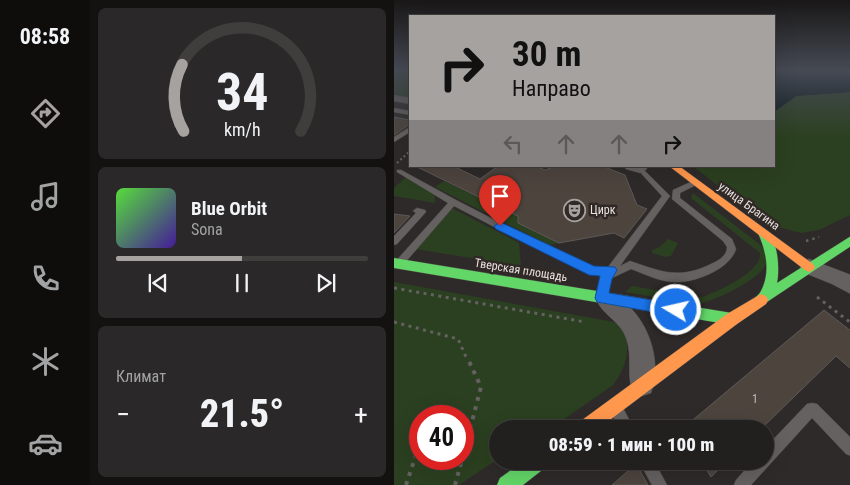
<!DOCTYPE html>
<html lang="ru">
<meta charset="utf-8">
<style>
:root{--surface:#22201f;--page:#2a2828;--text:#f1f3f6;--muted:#a2a3a4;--line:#3f3e3d;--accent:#a6a2a0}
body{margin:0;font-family:"Roboto Condensed",sans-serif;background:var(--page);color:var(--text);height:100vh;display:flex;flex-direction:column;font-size:19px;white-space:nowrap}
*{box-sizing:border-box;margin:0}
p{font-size:16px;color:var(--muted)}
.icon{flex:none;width:28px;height:28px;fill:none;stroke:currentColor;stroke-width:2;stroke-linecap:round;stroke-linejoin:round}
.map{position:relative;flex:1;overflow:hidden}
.sheet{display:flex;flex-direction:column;gap:8px;padding:8px;background:#131211;width:304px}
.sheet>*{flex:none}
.top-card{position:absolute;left:15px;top:15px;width:366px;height:152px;border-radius:0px;box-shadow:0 5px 20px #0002,0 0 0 1px var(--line);background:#a6a2a0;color:#111;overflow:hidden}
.speed{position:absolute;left:15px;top:405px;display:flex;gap:10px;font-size:25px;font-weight:700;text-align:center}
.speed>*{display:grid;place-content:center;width:65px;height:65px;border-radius:50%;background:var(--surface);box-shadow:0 5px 20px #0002,0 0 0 1px var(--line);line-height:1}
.speed .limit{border:8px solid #d22;background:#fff;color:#111}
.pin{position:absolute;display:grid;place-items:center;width:42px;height:42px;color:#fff;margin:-51px -21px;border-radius:50% 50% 50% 0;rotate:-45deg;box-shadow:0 0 5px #0007}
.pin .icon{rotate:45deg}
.me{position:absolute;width:55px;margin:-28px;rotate:279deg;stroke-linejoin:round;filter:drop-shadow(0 0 4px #0008)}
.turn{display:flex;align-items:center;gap:18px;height:105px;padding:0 20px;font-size:22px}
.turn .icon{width:65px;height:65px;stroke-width:2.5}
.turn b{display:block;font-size:35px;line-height:42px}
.lanes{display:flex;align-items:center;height:48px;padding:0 20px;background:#0003;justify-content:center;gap:25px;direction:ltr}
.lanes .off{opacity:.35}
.big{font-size:38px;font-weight:800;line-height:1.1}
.sheet .tile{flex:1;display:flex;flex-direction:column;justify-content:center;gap:8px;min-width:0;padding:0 18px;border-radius:8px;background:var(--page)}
.sheet .dial{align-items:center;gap:0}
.dial svg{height:130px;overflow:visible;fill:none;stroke:var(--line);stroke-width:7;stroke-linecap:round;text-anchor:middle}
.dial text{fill:var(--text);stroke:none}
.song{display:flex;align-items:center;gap:15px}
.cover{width:60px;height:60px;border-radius:8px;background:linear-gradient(135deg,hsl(110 70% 55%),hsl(260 70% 35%))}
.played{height:5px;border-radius:2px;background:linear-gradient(90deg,var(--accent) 50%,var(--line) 50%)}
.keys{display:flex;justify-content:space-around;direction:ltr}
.heat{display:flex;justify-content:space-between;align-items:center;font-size:28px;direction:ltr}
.trip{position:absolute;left:95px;top:420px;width:285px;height:50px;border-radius:25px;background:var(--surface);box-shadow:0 5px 20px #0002,0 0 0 1px var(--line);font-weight:800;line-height:50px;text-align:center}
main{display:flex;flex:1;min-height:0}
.tab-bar{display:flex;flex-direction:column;width:90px;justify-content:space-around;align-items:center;background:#0e0d0c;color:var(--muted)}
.tab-bar .icon{width:35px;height:35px}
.tab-bar .active{color:var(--accent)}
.tab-bar b{font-size:22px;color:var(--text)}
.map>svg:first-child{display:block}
.green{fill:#2b4020;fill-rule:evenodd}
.water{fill:#06161a}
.building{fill:#4d443e;stroke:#5c5958}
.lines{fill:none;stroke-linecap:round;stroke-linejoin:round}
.lane-casing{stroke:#4c4847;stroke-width:1}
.street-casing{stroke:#4c4847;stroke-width:1}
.fast-casing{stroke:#4c4847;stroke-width:1}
.slow-casing{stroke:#4c4847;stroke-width:1}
.path-far3{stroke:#646160;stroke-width:2;stroke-dasharray:2 2.5;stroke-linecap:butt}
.path-far2{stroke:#646160;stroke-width:2.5;stroke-dasharray:2.5 4;stroke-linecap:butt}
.path-far1{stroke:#646160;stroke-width:3;stroke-dasharray:3 4.5;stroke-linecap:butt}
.path{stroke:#646160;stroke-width:4;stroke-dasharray:4 5.5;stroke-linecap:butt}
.lane{fill:#656160;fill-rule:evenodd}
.street{fill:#656160;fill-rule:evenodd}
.fast{fill:#63d668;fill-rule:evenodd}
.slow{fill:#ff974d;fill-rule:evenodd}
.route{fill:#1a73e8;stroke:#114b97}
.labels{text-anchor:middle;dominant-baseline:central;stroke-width:5;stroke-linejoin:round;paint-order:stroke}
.street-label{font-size:12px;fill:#e7e2e0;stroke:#312926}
.poi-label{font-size:12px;fill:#e7e2e0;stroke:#312926;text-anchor:start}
.near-number-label{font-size:12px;fill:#c0bab8}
</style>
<main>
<nav class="tab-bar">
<b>08:58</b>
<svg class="icon active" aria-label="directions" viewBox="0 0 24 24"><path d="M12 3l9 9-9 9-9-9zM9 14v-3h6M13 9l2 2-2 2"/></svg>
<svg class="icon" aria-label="music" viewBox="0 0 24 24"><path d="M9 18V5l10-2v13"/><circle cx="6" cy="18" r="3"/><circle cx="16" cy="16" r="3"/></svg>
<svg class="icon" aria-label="phone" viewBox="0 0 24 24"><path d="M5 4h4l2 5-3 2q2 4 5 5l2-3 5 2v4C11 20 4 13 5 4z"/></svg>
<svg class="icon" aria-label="climate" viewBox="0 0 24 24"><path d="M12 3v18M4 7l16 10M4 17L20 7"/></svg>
<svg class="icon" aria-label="car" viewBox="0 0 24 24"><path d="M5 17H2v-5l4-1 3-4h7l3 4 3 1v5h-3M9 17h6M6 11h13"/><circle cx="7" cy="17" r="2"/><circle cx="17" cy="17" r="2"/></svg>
</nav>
<section class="sheet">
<div class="tile dial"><svg viewBox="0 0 100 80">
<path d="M14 69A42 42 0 1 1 86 69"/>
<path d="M14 69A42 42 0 0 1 13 28" stroke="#a6a2a0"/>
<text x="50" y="56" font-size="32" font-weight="700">34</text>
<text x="50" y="72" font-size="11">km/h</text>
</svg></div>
<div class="tile">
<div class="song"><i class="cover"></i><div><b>Blue Orbit</b><p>Sona</p></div></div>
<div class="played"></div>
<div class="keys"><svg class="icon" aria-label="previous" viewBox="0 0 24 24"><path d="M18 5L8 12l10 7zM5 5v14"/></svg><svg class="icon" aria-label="pause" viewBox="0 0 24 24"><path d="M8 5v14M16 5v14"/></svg><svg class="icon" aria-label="next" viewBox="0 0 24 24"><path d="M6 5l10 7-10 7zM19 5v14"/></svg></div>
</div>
<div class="tile"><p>Климат</p>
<div class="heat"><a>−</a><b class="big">21.5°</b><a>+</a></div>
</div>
</section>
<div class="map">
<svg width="457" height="485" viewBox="0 0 457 485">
<rect width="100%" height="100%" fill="#2e2a29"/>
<g class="green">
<path d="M0,70H11L16,74V98L0,95Z"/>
<path d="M456,92V215L425,230L407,233L384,227L365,212L339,198L299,166H380V112L402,96Z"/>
<path d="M13,176L41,196V203L0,196V188Z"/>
<path d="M50,181L124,216L165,243L155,245L41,187Z"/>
<path d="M299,193L364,243C369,248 374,252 374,259C372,278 319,302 303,304L231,292L238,286L301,297H308C323,292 369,271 366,253L297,198Z"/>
<path d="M58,208L125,243L127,266L21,249Z"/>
<path d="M274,239L284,243L277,256L271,257L258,253V250L266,247Z"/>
<path d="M0,282L220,322C242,336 233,368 219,385L156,429V423L148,429H104V459L65,485H0ZM26,416H69V459H26Z"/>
</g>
<path class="water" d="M380,70L456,71V92L402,96L380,112Z"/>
<g class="building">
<path d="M0,117L16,120V124L0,135Z"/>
<path d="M21,166H59L86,179L104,166H142L151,170L162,166H208L231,175L243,205L253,209L230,238L220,233L165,243L124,223V216Z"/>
<path d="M0,214L16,216L0,233Z"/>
<path d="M430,310L457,331V369L442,356L367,429H288Z"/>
<path d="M307,461H333L317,477Z"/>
<path d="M242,464L254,485H218Z"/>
</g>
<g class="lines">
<defs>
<g id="lane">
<path d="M0,108L16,111V115L0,112Z"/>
<path d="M16,127V132L0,142V137Z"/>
<path d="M243,166H249V169L276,196L226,266L236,261C268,272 286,280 319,263C326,260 333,255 333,247L329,241L278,199L279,190L299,181L303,183L302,185L286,193V198L338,239L342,249C336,269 301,283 281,282C266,282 251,274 237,269L216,279L212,299L208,300L204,299L203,296L208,275L196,274L149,252L60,206L9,265L6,266L3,265L1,262L54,203L3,172V170H7L62,200L155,248L200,267H214L268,196L244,170Z"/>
<path d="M23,208L31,210L32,212L3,244L0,245V236L22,213L19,211Z"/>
<path d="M418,403L423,404L457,438V456L452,454L418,418L357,485H340L342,480L359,461H371V448L413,404Z"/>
<path d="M224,406L229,408L240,429H226L217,413L219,408Z"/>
<path d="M245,461H260L273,485H258Z"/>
</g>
<g id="street">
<path d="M0,95L16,98V104L0,101Z"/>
<path d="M230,166H251L253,169L246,173L232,169Z"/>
<path d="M415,259L457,275V294L438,284L408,272L406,267L408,262Z"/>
<path d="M213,292C249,305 271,357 257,393L248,396L239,393C232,376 239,356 232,338C227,322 209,315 203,301L206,295Z"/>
</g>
<g id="fast">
<path d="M369,229C384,234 386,269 383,283L457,236V246L367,306L362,304L360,300C362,296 365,295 367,291C377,272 372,251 364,233Z"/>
<path d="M0,258L338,313L343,314L345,319L343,324L338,325L0,268Z"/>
<path d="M130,461H155L152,467L129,485H103L106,478Z"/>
</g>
<g id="slow">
<path d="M275,166H285L419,264L421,267L419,270L415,272L411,270Z"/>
<path d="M367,294L372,296L374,300L372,304L343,324L204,429H181L184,423L333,314Z"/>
</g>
</defs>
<use href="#lane" class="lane-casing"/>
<use href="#street" class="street-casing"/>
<use href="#fast" class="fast-casing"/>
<use href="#slow" class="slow-casing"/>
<path class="path-far3" d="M3,163L16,151"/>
<path class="path-far2" d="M412,241L425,237"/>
<g class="path-far1">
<path d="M0,288L191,322"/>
<path d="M423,297L457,323"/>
<path d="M0,322L64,339L73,359"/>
</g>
<g class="path">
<path d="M69,456L87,387L73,357"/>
<path d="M12,485L26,443"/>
<path d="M61,485L68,459"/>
</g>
<use href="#lane" class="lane"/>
<use href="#street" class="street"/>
<use href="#fast" class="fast"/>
<use href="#slow" class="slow"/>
</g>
<linearGradient id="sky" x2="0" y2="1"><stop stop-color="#191717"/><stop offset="0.51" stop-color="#464a54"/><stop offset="1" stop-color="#464a54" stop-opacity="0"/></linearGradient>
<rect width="457" height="138" fill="url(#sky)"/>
<path class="route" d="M106,222L200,266L221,267L223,270L218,279L215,293L282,304L287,305L289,310L287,314L282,316L203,302L201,298L206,276L195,275L102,229L100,226Z"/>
<defs>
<symbol id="theatre-ring" viewBox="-11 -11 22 22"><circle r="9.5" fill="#312926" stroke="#a6a2a0" stroke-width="1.5"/><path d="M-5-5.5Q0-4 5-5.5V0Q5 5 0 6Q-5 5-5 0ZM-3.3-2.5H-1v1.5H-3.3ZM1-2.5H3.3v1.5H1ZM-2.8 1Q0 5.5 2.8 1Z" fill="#a6a2a0"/></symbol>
</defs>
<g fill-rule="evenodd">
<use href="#theatre-ring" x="168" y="198" width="25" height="25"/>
</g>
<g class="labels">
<g class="street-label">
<text transform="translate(355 206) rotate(36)">улица Брагина</text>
<text transform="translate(127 270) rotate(9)">Тверская площадь</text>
</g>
<g class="poi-label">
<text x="196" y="210">Цирк</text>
</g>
<g class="near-number-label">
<text x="361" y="399">1</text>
</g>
</g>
</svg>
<div class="speed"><div class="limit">40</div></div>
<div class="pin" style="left:106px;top:226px;background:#d93025"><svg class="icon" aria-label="arrive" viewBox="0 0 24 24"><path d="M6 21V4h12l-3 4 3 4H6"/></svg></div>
<svg class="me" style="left:282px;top:310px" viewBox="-20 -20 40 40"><circle r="17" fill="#1a73e8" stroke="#fff" stroke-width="3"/><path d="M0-11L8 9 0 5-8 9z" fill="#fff"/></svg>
<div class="trip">08:59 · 1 мин · 100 m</div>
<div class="top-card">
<div class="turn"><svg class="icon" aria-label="right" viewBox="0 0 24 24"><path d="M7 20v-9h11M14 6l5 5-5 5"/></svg><div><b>30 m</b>Направо</div></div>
<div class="lanes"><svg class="icon off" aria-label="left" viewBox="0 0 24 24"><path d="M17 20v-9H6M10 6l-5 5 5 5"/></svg><svg class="icon off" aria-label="ahead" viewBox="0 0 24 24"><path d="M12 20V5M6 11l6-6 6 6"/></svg><svg class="icon off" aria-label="ahead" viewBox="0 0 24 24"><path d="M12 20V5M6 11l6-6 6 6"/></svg><svg class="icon" aria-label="right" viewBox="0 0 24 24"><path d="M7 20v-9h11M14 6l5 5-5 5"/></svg></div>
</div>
</div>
</main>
